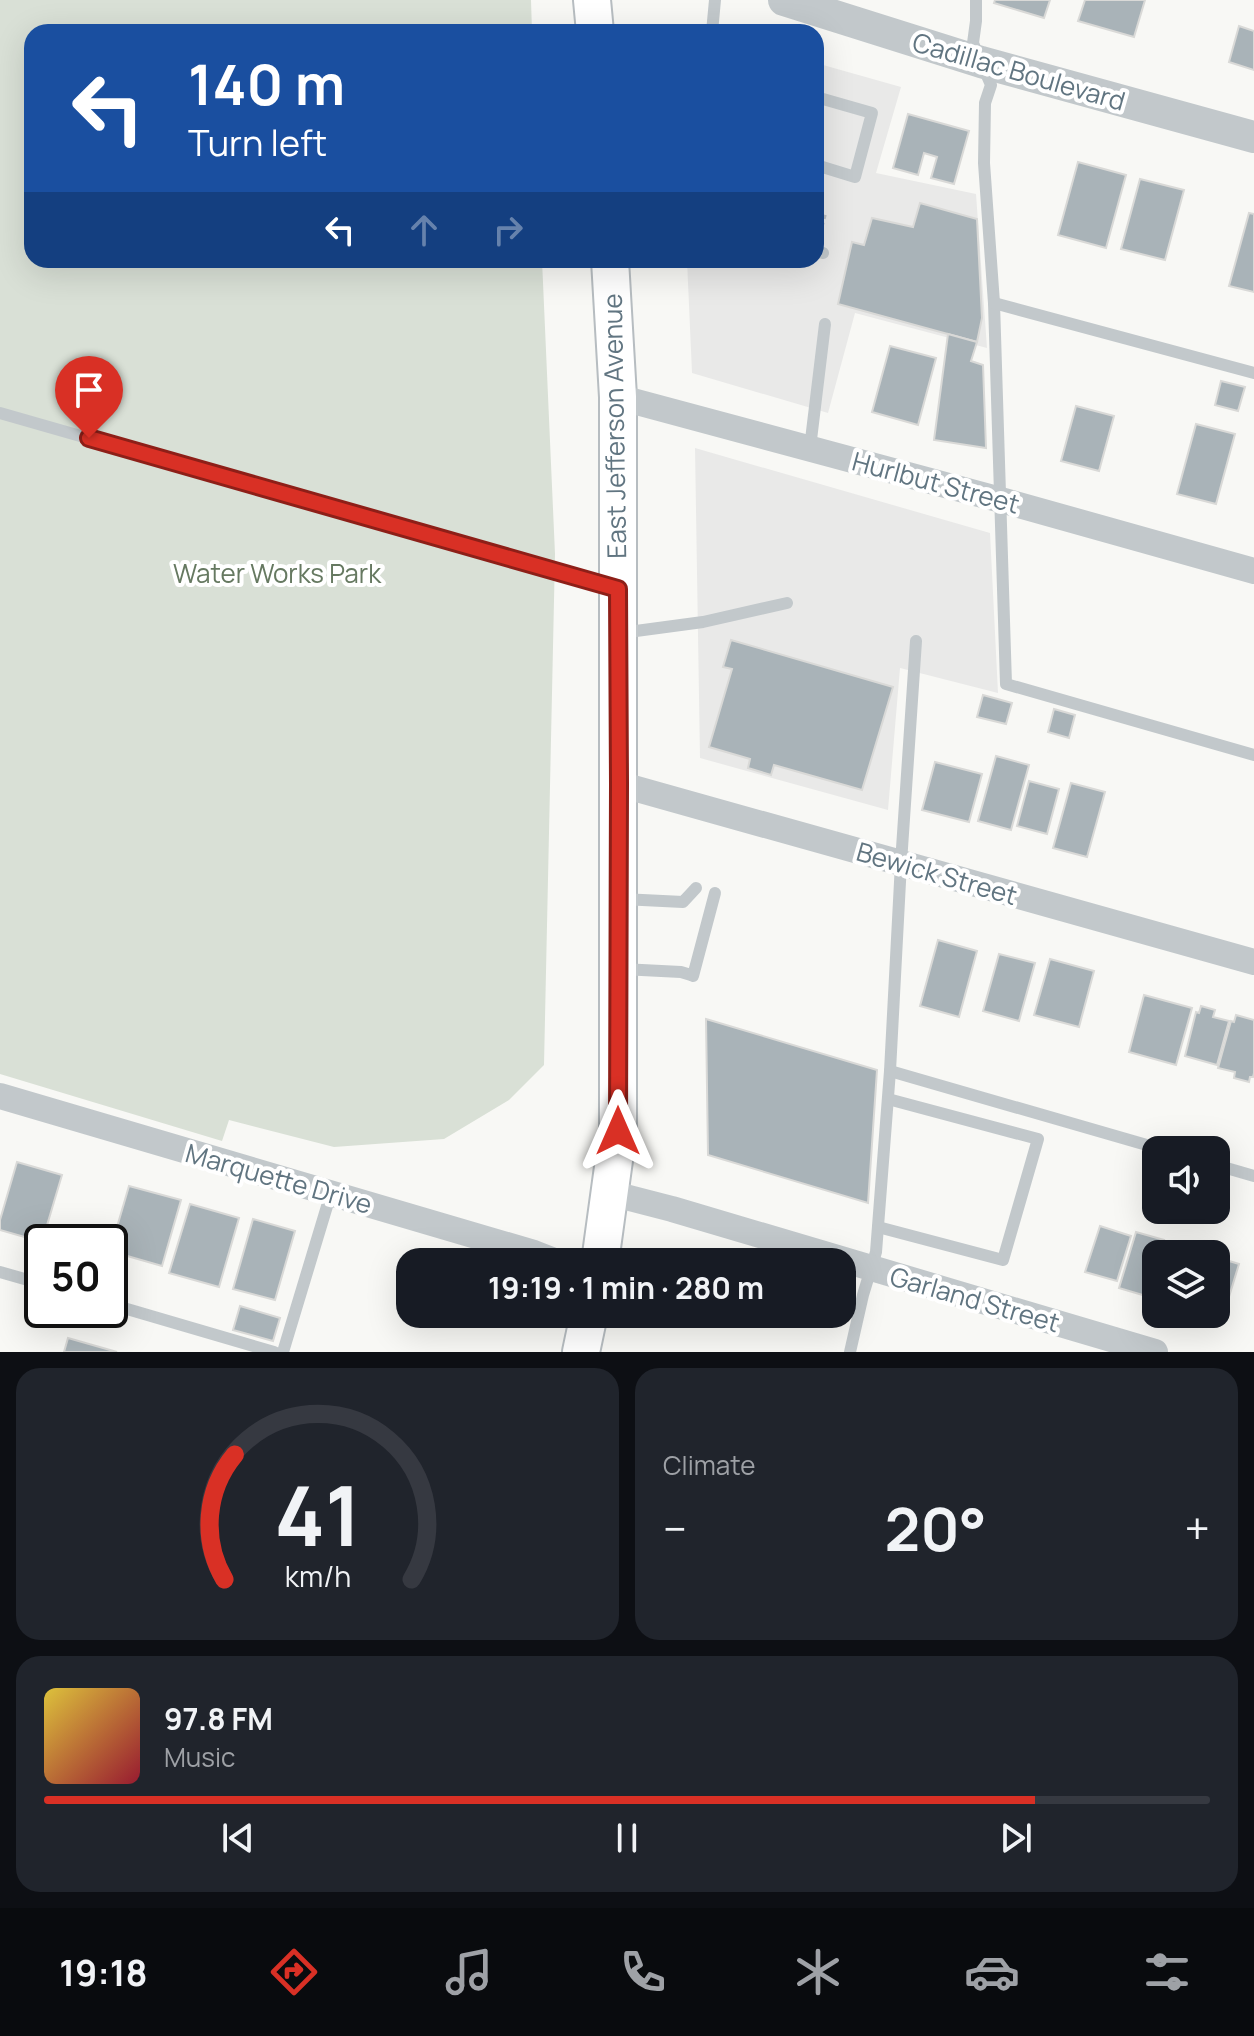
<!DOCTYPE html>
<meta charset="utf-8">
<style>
:root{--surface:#171b24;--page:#20242c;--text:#f1f3f6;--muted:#9ea1a6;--line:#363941;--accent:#d93025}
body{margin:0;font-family:Manrope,sans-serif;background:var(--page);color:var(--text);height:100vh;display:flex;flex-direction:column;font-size:30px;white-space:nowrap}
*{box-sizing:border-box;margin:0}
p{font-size:26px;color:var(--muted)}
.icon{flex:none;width:44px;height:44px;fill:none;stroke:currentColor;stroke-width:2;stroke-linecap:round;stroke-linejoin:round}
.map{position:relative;height:1352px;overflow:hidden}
.drawer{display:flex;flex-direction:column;gap:16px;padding:16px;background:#0d0f14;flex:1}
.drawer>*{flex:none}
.banner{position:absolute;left:24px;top:24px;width:800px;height:244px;border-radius:24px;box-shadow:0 8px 32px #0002;background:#1a4fa0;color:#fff;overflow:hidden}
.buttons{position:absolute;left:1142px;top:1136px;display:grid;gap:16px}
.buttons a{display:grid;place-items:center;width:88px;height:88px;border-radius:16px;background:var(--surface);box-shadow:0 8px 32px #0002;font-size:40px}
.speed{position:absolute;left:24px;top:1224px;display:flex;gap:16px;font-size:40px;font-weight:700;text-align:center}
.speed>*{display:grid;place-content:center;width:104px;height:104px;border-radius:50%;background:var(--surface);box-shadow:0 8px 32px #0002;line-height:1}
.speed .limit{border:4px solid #111;border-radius:12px;background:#fff;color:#111}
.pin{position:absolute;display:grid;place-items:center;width:68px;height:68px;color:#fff;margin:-82px -34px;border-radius:50% 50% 50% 0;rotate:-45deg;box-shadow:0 0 8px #0007}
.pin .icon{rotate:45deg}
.me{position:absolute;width:88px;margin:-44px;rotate:0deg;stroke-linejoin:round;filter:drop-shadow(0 0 6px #0008)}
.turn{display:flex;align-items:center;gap:28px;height:168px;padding:0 32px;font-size:36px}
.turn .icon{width:104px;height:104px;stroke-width:2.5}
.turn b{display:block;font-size:56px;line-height:68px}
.lanes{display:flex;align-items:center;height:76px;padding:0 32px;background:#0003;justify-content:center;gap:40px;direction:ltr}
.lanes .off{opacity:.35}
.big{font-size:60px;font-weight:700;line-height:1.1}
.drawer .card{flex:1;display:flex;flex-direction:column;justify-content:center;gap:12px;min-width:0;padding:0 28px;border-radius:24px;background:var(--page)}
.drawer .dial{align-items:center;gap:0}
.dial svg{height:208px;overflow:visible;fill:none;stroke:var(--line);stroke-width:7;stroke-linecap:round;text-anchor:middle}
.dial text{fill:var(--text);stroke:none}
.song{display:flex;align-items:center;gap:24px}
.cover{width:96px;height:96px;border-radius:12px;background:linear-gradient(135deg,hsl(50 70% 55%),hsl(350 70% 35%))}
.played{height:8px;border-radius:4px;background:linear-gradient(90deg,var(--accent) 85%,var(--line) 85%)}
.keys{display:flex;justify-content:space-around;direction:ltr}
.heat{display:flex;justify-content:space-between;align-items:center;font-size:44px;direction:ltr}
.drawer .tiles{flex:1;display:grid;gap:16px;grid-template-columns:1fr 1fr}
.card:last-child{grid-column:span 2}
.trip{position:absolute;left:396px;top:1248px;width:460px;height:80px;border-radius:24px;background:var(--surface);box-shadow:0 8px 32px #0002;font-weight:700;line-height:80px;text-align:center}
.tabs{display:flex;height:128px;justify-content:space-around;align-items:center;background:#090b0e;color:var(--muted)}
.tabs .icon{width:56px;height:56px}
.tabs .selected{color:var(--accent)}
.tabs b{font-size:36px;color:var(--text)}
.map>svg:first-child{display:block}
.built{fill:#e9e9e8}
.green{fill:#d9e0d6}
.building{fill:#a9b3b8;stroke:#d9d9d7;stroke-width:2}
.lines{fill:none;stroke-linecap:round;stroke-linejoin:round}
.secondary-casing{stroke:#b7bdc1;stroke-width:40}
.path{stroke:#bec1c3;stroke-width:5;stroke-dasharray:4 4;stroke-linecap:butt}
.service{stroke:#c2c8cb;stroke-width:12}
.minor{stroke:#c2c8cb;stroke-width:26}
.tertiary{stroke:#c2c8cb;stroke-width:32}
.secondary{stroke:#fff;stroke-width:36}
.route-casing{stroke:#8d1f18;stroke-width:20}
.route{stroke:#d93025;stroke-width:14}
.labels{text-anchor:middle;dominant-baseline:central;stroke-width:8;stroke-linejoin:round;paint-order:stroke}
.street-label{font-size:26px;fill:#617581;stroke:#fff}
.park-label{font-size:26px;fill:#667961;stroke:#fff}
</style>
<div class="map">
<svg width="1254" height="1352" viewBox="0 0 1254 1352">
<rect width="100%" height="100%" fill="#f8f8f5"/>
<g class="built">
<path d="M816,63L901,87L876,173L976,194L987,348L855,313L828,413L692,373L687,260H816Z"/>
<path d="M695,448L990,533L998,693L900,668L888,810L700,758Z"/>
</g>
<path class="green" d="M0,0H531L532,32H32V260H542L555,554L544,1065L509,1100L444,1139L334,1147L229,1120L222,1141L0,1074Z"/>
<g class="building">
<path d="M995,0H1050L1044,18L994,3Z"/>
<path d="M1085,0H1145L1134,37L1078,21Z"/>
<path d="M1239,26L1254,31V70L1229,62Z"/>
<path d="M908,114L969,131L954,184L931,178L937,157L924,153L918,175L893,168Z"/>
<path d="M1078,162L1126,175L1106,248L1058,235Z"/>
<path d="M1140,179L1184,190L1165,260L1121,249Z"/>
<path d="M920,203L977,219L982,318L977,342L838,304L852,242L864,245L872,218L913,227Z"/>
<path d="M1249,213L1254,214V292L1229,286Z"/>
<path d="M948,334L977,342L971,361L983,365L986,448L934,440Z"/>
<path d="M890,346L936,358L918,425L872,412Z"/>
<path d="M1221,381L1245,387L1238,411L1215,405Z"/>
<path d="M1076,406L1114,416L1099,471L1061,461Z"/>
<path d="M1196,424L1235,434L1216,504L1177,494Z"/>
<path d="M731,640L893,687L862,790L774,765L771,775L748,768L750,759L709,747L732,669L723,667Z"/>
<path d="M983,695L1012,703L1006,724L977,717Z"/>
<path d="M1054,709L1075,715L1069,738L1048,732Z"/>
<path d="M996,756L1029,765L1011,830L978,821Z"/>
<path d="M935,762L982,774L969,822L922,810Z"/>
<path d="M1029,781L1059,789L1047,834L1017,826Z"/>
<path d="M1071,783L1105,792L1087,857L1053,848Z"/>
<path d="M938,940L977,951L959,1017L920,1006Z"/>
<path d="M999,954L1035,963L1019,1021L983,1011Z"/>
<path d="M1050,959L1094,971L1079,1027L1034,1015Z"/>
<path d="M1144,995L1192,1008L1176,1065L1129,1052Z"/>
<path d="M1201,1006L1215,1010L1213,1017L1229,1021L1217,1065L1185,1056L1196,1012L1199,1013Z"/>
<path d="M1236,1015L1254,1020V1073L1253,1077H1250L1249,1082L1234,1078L1235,1072L1218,1068L1231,1021L1234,1022Z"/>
<path d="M706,1019L877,1070L868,1203L708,1155Z"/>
<path d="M17,1162L62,1175L42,1242L0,1230V1220Z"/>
<path d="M129,1186L181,1200L162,1266L110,1251Z"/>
<path d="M190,1204L239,1218L219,1287L169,1273Z"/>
<path d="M253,1219L295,1231L275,1300L233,1289Z"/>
<path d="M1100,1226L1131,1236L1117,1281L1085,1272Z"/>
<path d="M1136,1232L1164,1240L1160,1254H1156V1266L1146,1296L1119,1288Z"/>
<path d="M1216,1257L1239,1264L1225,1310L1216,1307Z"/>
<path d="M240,1306L280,1318L273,1341L233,1330Z"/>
<path d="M68,1338L117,1352H64Z"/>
</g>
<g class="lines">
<defs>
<g id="secondary">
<path d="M592,0L595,32"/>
<path d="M600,1262L618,1131V397L610,260"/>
<path d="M581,1352L589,1314"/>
</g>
</defs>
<use href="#secondary" class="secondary-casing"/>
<path class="path" d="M819,234L825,212"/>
<g class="service">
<path d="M976,0V21L973,43L991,85L985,103L984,163L994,303L1006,684L1254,755"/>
<path d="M712,32L715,0"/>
<path d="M816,97L872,113L855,177L816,165"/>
<path d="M816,251L823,253"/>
<path d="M994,303L1254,373"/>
<path d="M0,413L612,588"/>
<path d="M810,448L825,324"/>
<path d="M621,633L703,622L787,603"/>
<path d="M622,899L683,902L696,888"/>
<path d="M622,969L681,972L691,975"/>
<path d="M693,976L715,893"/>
<path d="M890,1071L1164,1150"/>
<path d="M1216,1165L1254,1176"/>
<path d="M878,1227L1003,1260L1038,1139L888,1099"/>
<path d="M0,1272L42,1284"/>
<path d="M110,1304L274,1352"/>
<path d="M283,1352L331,1193"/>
<path d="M850,1352L863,1295L876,1252L890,1071L901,863L916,641"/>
</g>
<g class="minor">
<path d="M618,397L1001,500L1254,571"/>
<path d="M619,784L1254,962"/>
<path d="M0,1096L534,1253L557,1262"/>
<path d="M610,1193L672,1209L1155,1352"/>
</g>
<path class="tertiary" d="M784,0L981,62L1254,137"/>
<use href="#secondary" class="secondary"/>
</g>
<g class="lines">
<defs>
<path id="route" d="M89,438L618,589L619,784L618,1131"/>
</defs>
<use href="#route" class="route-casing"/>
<use href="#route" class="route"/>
</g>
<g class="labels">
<g class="street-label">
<text transform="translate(1019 71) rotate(16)">Cadillac Boulevard</text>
<text transform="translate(614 426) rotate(-91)">East Jefferson Avenue</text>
<text transform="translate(936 482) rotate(15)">Hurlbut Street</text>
<text transform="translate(937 873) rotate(16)">Bewick Street</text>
<text transform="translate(279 1178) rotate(16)">Marquette Drive</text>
<text transform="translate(975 1299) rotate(16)">Garland Street</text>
</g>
<g class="park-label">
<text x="277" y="573">Water Works Park</text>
</g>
</g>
</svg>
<div class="buttons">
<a><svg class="icon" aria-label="sound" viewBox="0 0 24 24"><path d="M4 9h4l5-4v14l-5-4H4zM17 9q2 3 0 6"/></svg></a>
<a><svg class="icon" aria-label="layers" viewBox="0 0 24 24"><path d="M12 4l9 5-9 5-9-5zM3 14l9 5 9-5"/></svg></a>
</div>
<div class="speed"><div class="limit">50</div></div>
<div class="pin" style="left:89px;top:438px;background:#d93025"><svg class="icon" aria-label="arrive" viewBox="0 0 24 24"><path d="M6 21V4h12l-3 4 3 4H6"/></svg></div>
<svg class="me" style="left:618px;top:1131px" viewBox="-20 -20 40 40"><path d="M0-17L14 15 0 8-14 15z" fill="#d93025" stroke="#fff" stroke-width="4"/></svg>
<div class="trip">19:19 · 1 min · 280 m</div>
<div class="banner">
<div class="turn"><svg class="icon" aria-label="left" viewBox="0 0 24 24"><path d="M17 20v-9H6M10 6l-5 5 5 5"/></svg><div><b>140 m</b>Turn left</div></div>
<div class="lanes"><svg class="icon" aria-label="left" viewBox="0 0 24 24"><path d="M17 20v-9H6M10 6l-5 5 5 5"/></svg><svg class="icon off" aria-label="ahead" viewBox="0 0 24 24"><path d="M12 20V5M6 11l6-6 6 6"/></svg><svg class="icon off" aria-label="right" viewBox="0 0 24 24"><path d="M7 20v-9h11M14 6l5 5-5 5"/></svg></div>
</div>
</div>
<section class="drawer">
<div class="tiles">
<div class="card dial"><svg viewBox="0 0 100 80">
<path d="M14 69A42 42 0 1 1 86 69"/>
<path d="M14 69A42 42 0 0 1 18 21" stroke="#d93025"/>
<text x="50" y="56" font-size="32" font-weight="700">41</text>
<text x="50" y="72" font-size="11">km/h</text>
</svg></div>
<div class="card"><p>Climate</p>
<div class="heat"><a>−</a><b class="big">20°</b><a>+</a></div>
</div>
<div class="card">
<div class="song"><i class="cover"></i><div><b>97.8 FM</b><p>Music</p></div></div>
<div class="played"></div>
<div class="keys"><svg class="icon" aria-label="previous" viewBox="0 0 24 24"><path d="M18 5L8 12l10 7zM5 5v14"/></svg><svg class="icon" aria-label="pause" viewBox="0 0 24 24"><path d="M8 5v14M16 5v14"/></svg><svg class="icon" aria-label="next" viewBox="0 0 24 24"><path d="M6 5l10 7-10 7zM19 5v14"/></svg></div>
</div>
</div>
</section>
<nav class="tabs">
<b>19:18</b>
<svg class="icon selected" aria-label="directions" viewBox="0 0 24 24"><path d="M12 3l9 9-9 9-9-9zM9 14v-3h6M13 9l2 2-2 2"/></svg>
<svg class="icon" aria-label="music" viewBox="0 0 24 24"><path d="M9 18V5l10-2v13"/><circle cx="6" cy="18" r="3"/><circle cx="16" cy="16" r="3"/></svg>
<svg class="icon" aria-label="phone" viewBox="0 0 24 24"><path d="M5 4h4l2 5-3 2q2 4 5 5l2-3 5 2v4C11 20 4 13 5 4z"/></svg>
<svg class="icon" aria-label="climate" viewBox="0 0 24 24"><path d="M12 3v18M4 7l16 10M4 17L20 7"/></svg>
<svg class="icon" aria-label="car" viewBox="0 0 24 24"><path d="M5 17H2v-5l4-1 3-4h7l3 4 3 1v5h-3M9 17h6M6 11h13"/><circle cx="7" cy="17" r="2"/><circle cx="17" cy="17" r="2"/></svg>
<svg class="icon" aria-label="filters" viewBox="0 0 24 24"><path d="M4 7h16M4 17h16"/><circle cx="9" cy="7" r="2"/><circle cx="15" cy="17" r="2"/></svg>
</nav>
